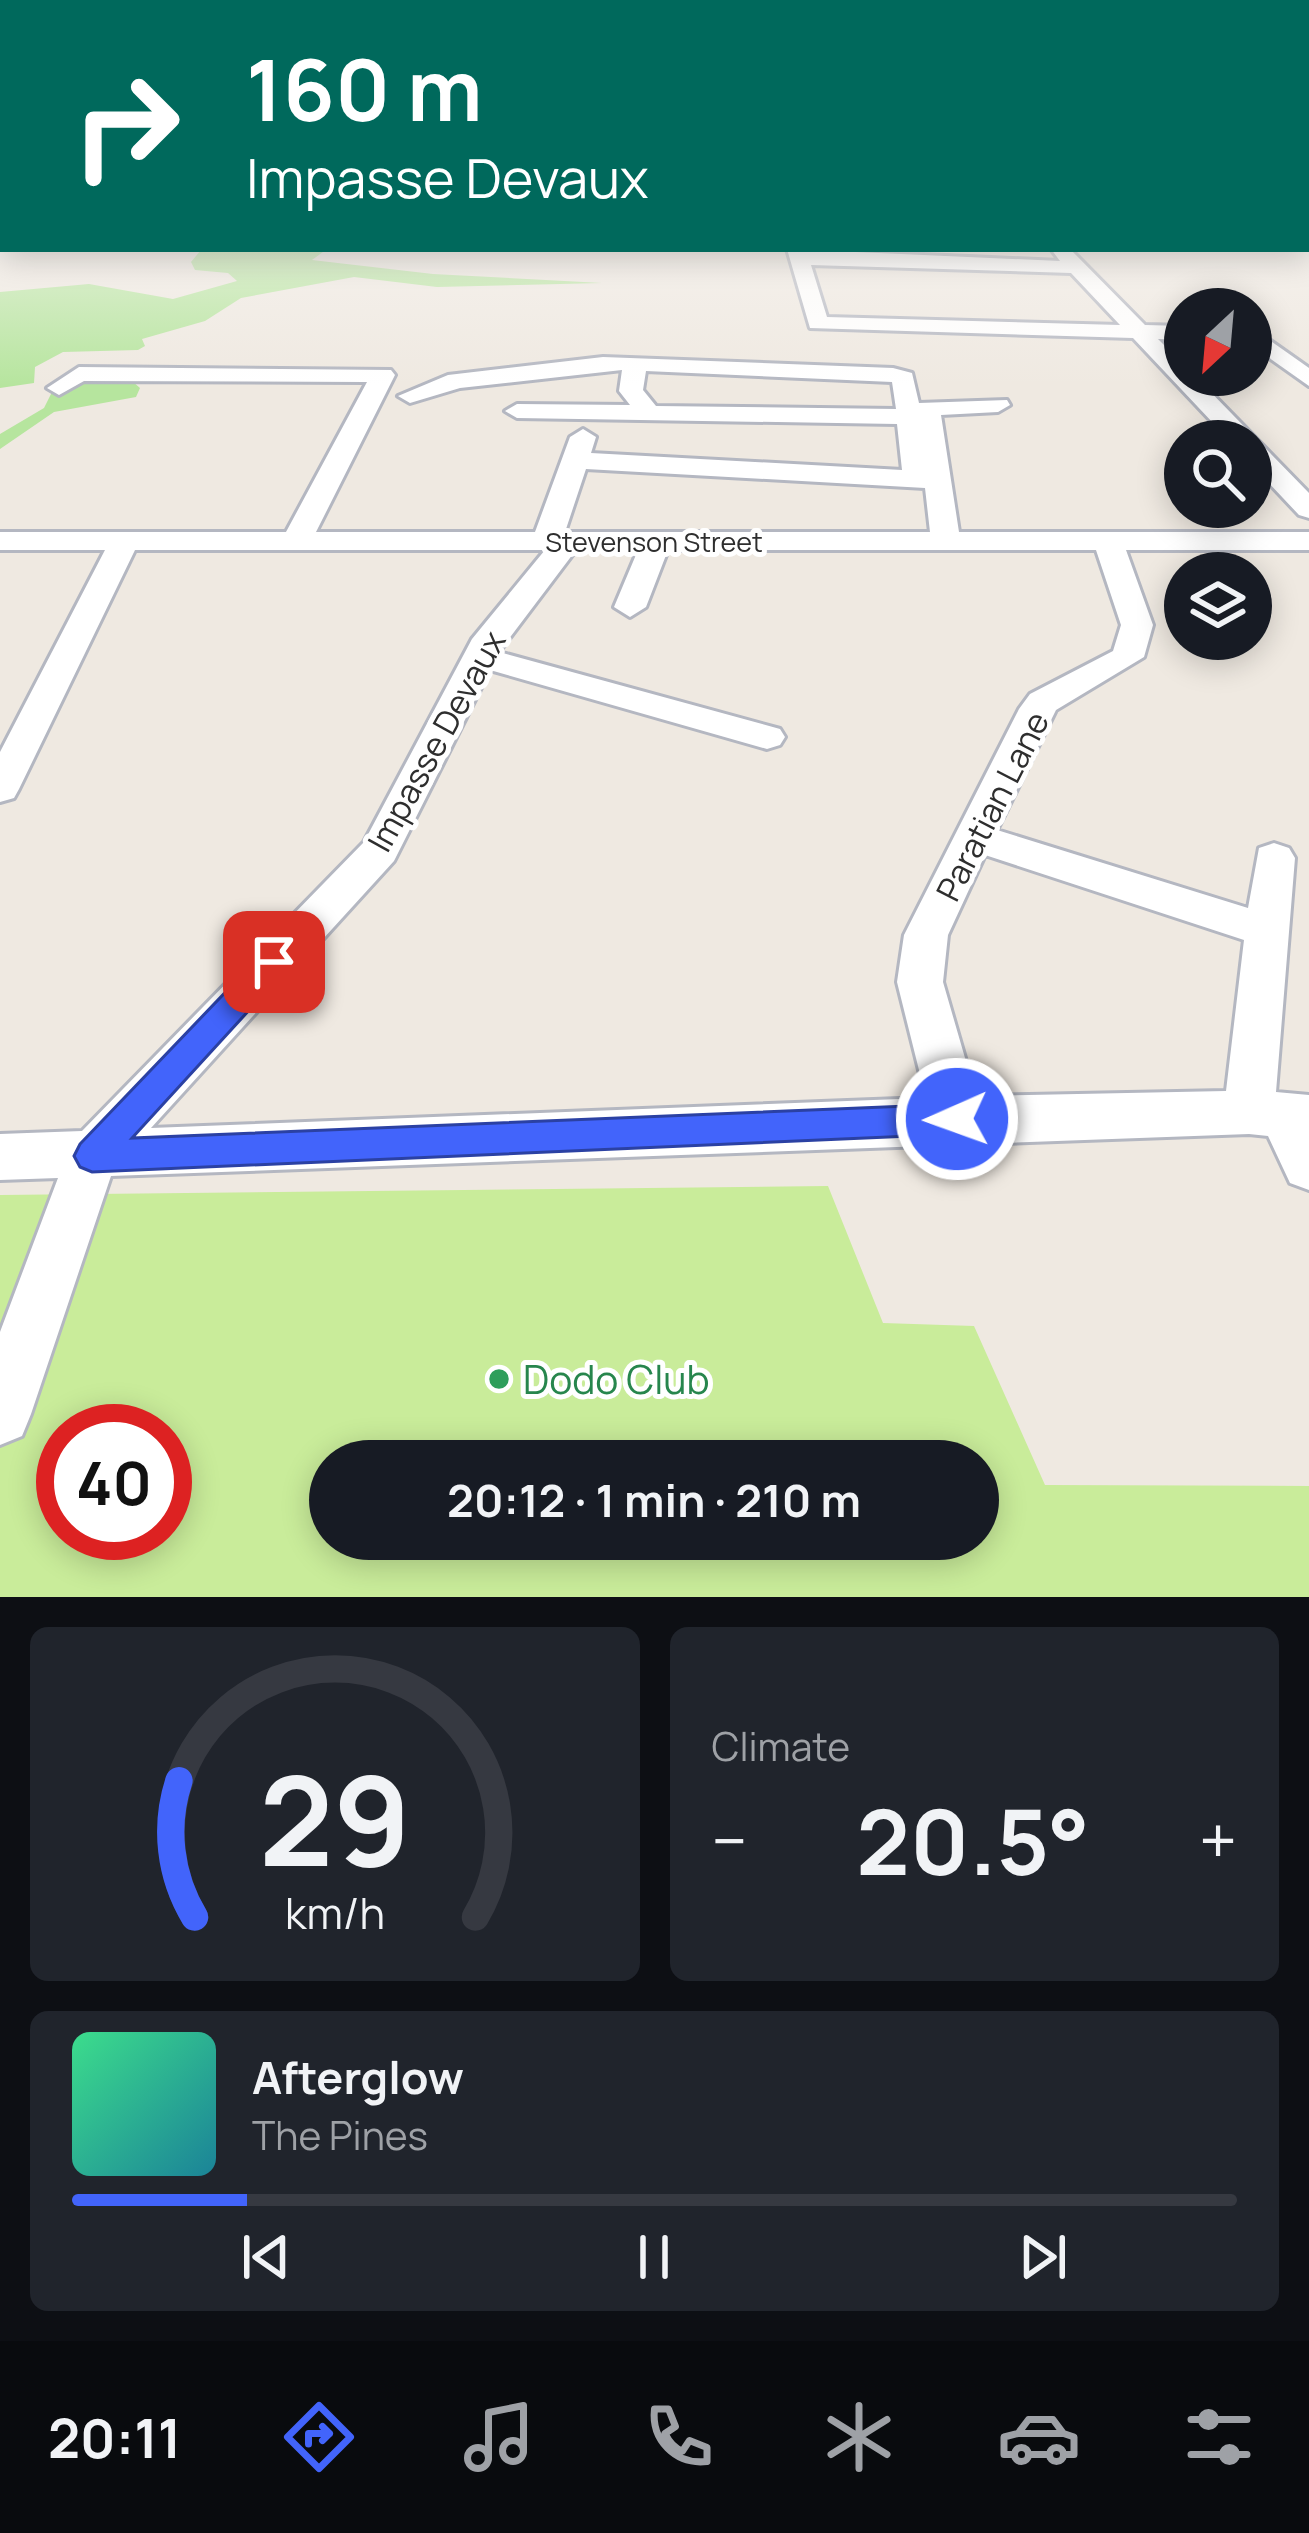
<!DOCTYPE html>
<meta charset="utf-8">
<style>
:root{--surface:#171b24;--page:#20242c;--text:#f1f3f6;--muted:#9ea1a6;--line:#363941;--accent:#4264fb}
body{margin:0;font-family:Manrope,sans-serif;background:var(--page);color:var(--text);height:100vh;display:flex;flex-direction:column;font-size:45px;white-space:nowrap}
*{box-sizing:border-box;margin:0}
p{font-size:39px;color:var(--muted)}
.icon{flex:none;width:66px;height:66px;fill:none;stroke:currentColor;stroke-width:2;stroke-linecap:round;stroke-linejoin:round}
.map{position:relative;height:1597px;overflow:hidden}
.side{display:flex;flex-direction:column;gap:30px;padding:30px;background:#0d0f14;flex:1}
.side>*{flex:none}
.hud{position:absolute;left:0px;top:0px;width:1311px;height:252px;box-shadow:0 6px 30px #0003;background:#00695c;color:#fff;overflow:hidden}
.needle{width:78px;rotate:206deg}
.controls{position:absolute;left:1164px;top:288px;display:grid;gap:24px}
.controls a{display:grid;place-items:center;width:108px;height:108px;border-radius:50%;background:var(--surface);box-shadow:0 6px 30px #0003;font-size:60px}
.speed{position:absolute;left:36px;top:1404px;display:flex;gap:24px;font-size:60px;font-weight:700;text-align:center}
.speed>*{display:grid;place-content:center;width:156px;height:156px;border-radius:50%;background:var(--surface);box-shadow:0 6px 30px #0003;line-height:1}
.speed .limit{border:18px solid #d22;background:#fff;color:#111}
.pin{position:absolute;display:grid;place-items:center;width:102px;height:102px;color:#fff;margin:-51px;border-radius:24px;box-shadow:0 6px 18px #0006}
.me{position:absolute;width:132px;margin:-66px;rotate:268deg;stroke-linejoin:round;filter:drop-shadow(0 0 9px #0008)}
.turn{display:flex;align-items:center;gap:42px;height:252px;padding:0 48px;font-size:54px}
.turn .icon{width:156px;height:156px;stroke-width:2.5}
.turn b{display:block;font-size:84px;line-height:102px}
.big{font-size:90px;font-weight:700;line-height:1.1}
.side .card{flex:1;display:flex;flex-direction:column;justify-content:center;gap:18px;min-width:0;padding:0 42px;border-radius:18px;background:var(--page)}
.side .dial{align-items:center;gap:0}
.dial svg{height:312px;overflow:visible;fill:none;stroke:var(--line);stroke-width:7;stroke-linecap:round;text-anchor:middle}
.dial text{fill:var(--text);stroke:none}
.song{display:flex;align-items:center;gap:36px}
.cover{width:144px;height:144px;border-radius:18px;background:linear-gradient(135deg,hsl(150 70% 55%),hsl(190 70% 35%))}
.played{height:12px;border-radius:6px;background:linear-gradient(90deg,var(--accent) 15%,var(--line) 15%)}
.keys{display:flex;justify-content:space-around;direction:ltr}
.heat{display:flex;justify-content:space-between;align-items:center;font-size:66px;direction:ltr}
.side .tiles{flex:1;display:grid;gap:30px;grid-template-columns:1fr 1fr}
.card:last-child{grid-column:span 2}
.trip{position:absolute;left:309px;top:1440px;width:690px;height:120px;border-radius:60px;background:var(--surface);box-shadow:0 6px 30px #0003;font-weight:700;line-height:120px;text-align:center}
.tabs{display:flex;height:192px;justify-content:space-around;align-items:center;background:#090b0e;color:var(--muted)}
.tabs .icon{width:84px;height:84px}
.tabs .active{color:var(--accent)}
.tabs b{font-size:54px;color:var(--text)}
.map>svg:first-child{display:block}
.green{fill:#b6e59e}
.pitch{fill:#c9ec9a;fill-rule:evenodd}
.lines{fill:none;stroke-linecap:round;stroke-linejoin:round}
.minor-casing{stroke:#b4b7c1;stroke-width:6}
.minor{fill:#fff;fill-rule:evenodd}
.route{fill:#4264fb;stroke:#2b41a3;stroke-width:3}
.leisure-dot{fill:#2e9e5b;stroke:#fff;stroke-width:4.5}
.labels{text-anchor:middle;dominant-baseline:central;stroke-width:10;stroke-linejoin:round;paint-order:stroke}
.far-street-label{font-size:27px;fill:#2e2e2e;stroke:#fff}
.street-label{font-size:33px;fill:#2e2e2e;stroke:#fff}
.near-leisure-label{font-size:39px;fill:#27864d;stroke:#fff;text-anchor:start}
</style>
<div class="map">
<svg width="1309" height="1597" viewBox="0 0 1309 1597">
<rect width="100%" height="100%" fill="#efe9e1"/>
<g class="green">
<path d="M327,249L312,260L433,274L602,283L437,287L354,277L241,298L205,321L142,339L145,346L138,350L63,352L35,367L34,383L0,388V292L89,284L173,299L237,281L228,273L195,270L191,262L201,250Z"/>
<path d="M68,380L132,381L140,388L136,397L54,412L0,449V434L44,408L56,384Z"/>
</g>
<path class="pitch" d="M828,1186L883,1323L974,1326L1045,1485L1309,1486V1597H0V1195ZM63,1431H165V1533H63ZM330,1461H978V1539H330Z"/>
<g class="lines">
<defs>
<g id="minor">
<path d="M3,186V196L0,197V187Z"/>
<rect x="0" y="223" width="3" height="11"/>
<path d="M787,249L1060,261L1051,249H1070L1145,325L1185,326V340L1158,339L1185,366V375H1194L1309,493V518L1299,515L1251,464V441H1230L1133,338L810,328ZM811,265L1071,273L1120,325L827,317Z"/>
<path d="M1251,327L1309,368V386L1251,345Z"/>
<path d="M603,357L893,368L912,373L919,403L1007,400L1010,405L998,412L941,415L959,532H1309V550H1126L1153,625L1144,657L1056,710L997,830L1248,908L1259,848L1274,843L1289,848L1295,858L1276,1092L1309,1095V1190L1290,1183L1268,1136L1249,1134L111,1176L31,1414L22,1436L0,1445V1332L58,1178L0,1180V1134L82,1131L364,842L472,639L545,550H135L19,789L14,798L0,802V752L105,550H0V532H286L367,382L84,381L59,395L47,388L79,367L391,370L395,375L316,532H535L570,437L583,429L596,437L591,453L902,470L897,424L517,418L505,411L517,404L630,405L619,391L622,370L460,388L410,403L398,396L448,375ZM646,371L892,382L896,409L656,406L643,390ZM586,469L925,488L930,532H565ZM576,550H638L614,607L630,617L646,607L668,550H1096L1121,625L1113,651L1030,694L1019,709L904,935L897,982L926,1098L151,1128L394,861L490,670L767,749L780,745L785,737L780,729L499,652ZM985,855L1244,940L1226,1091L976,1096L943,982L948,935Z"/>
</g>
</defs>
<use href="#minor" class="minor-casing"/>
<use href="#minor" class="minor"/>
</g>
<linearGradient id="sky" x2="0" y2="1"><stop stop-color="#7abfeb"/><stop offset="0.42" stop-color="#f8f5f2"/><stop offset="1" stop-color="#f8f5f2" stop-opacity="0"/></linearGradient>
<rect width="1309" height="386" fill="url(#sky)"/>
<path class="route" d="M274,950L285,954L289,962L285,971L132,1138L957,1104L969,1108L974,1119L969,1130L957,1134L92,1172L80,1167L74,1156L80,1144L262,954Z"/>
<circle class="leisure-dot" cx="499" cy="1379" r="12"/>
<g class="labels">
<g class="far-street-label">
<text x="654" y="541">Stevenson Street</text>
</g>
<g class="street-label">
<text transform="translate(436 741) rotate(-61)">Impasse Devaux</text>
<text transform="translate(992 806) rotate(-63)">Paratian Lane</text>
</g>
<g class="near-leisure-label">
<text x="523" y="1379">Dodo Club</text>
</g>
</g>
</svg>
<div class="controls">
<a><svg class="needle" viewBox="-14 -14 28 28"><path d="M0-13l5 13h-10z" fill="#e53935"/><path d="M0 13l5-13h-10z" fill="#9ea1a6"/></svg></a>
<a><svg class="icon" aria-label="search" viewBox="0 0 24 24"><circle cx="10" cy="10" r="6"/><path d="M15 15l6 6"/></svg></a>
<a><svg class="icon" aria-label="layers" viewBox="0 0 24 24"><path d="M12 4l9 5-9 5-9-5zM3 14l9 5 9-5"/></svg></a>
</div>
<div class="speed"><div class="limit">40</div></div>
<div class="pin" style="left:274px;top:962px;background:#d93025"><svg class="icon" aria-label="arrive" viewBox="0 0 24 24"><path d="M6 21V4h12l-3 4 3 4H6"/></svg></div>
<svg class="me" style="left:957px;top:1119px" viewBox="-20 -20 40 40"><circle r="17" fill="#4264fb" stroke="#fff" stroke-width="3"/><path d="M0-11L8 9 0 5-8 9z" fill="#fff"/></svg>
<div class="trip">20:12 · 1 min · 210 m</div>
<div class="hud">
<div class="turn"><svg class="icon" aria-label="right" viewBox="0 0 24 24"><path d="M7 20v-9h11M14 6l5 5-5 5"/></svg><div><b>160 m</b>Impasse Devaux</div></div>
</div>
</div>
<section class="side">
<div class="tiles">
<div class="card dial"><svg viewBox="0 0 100 80">
<path d="M14 69A42 42 0 1 1 86 69"/>
<path d="M14 69A42 42 0 0 1 10 34" stroke="#4264fb"/>
<text x="50" y="56" font-size="32" font-weight="700">29</text>
<text x="50" y="72" font-size="11">km/h</text>
</svg></div>
<div class="card"><p>Climate</p>
<div class="heat"><a>−</a><b class="big">20.5°</b><a>+</a></div>
</div>
<div class="card">
<div class="song"><i class="cover"></i><div><b>Afterglow</b><p>The Pines</p></div></div>
<div class="played"></div>
<div class="keys"><svg class="icon" aria-label="previous" viewBox="0 0 24 24"><path d="M18 5L8 12l10 7zM5 5v14"/></svg><svg class="icon" aria-label="pause" viewBox="0 0 24 24"><path d="M8 5v14M16 5v14"/></svg><svg class="icon" aria-label="next" viewBox="0 0 24 24"><path d="M6 5l10 7-10 7zM19 5v14"/></svg></div>
</div>
</div>
</section>
<nav class="tabs">
<b>20:11</b>
<svg class="icon active" aria-label="directions" viewBox="0 0 24 24"><path d="M12 3l9 9-9 9-9-9zM9 14v-3h6M13 9l2 2-2 2"/></svg>
<svg class="icon" aria-label="music" viewBox="0 0 24 24"><path d="M9 18V5l10-2v13"/><circle cx="6" cy="18" r="3"/><circle cx="16" cy="16" r="3"/></svg>
<svg class="icon" aria-label="phone" viewBox="0 0 24 24"><path d="M5 4h4l2 5-3 2q2 4 5 5l2-3 5 2v4C11 20 4 13 5 4z"/></svg>
<svg class="icon" aria-label="climate" viewBox="0 0 24 24"><path d="M12 3v18M4 7l16 10M4 17L20 7"/></svg>
<svg class="icon" aria-label="car" viewBox="0 0 24 24"><path d="M5 17H2v-5l4-1 3-4h7l3 4 3 1v5h-3M9 17h6M6 11h13"/><circle cx="7" cy="17" r="2"/><circle cx="17" cy="17" r="2"/></svg>
<svg class="icon" aria-label="filters" viewBox="0 0 24 24"><path d="M4 7h16M4 17h16"/><circle cx="9" cy="7" r="2"/><circle cx="15" cy="17" r="2"/></svg>
</nav>
